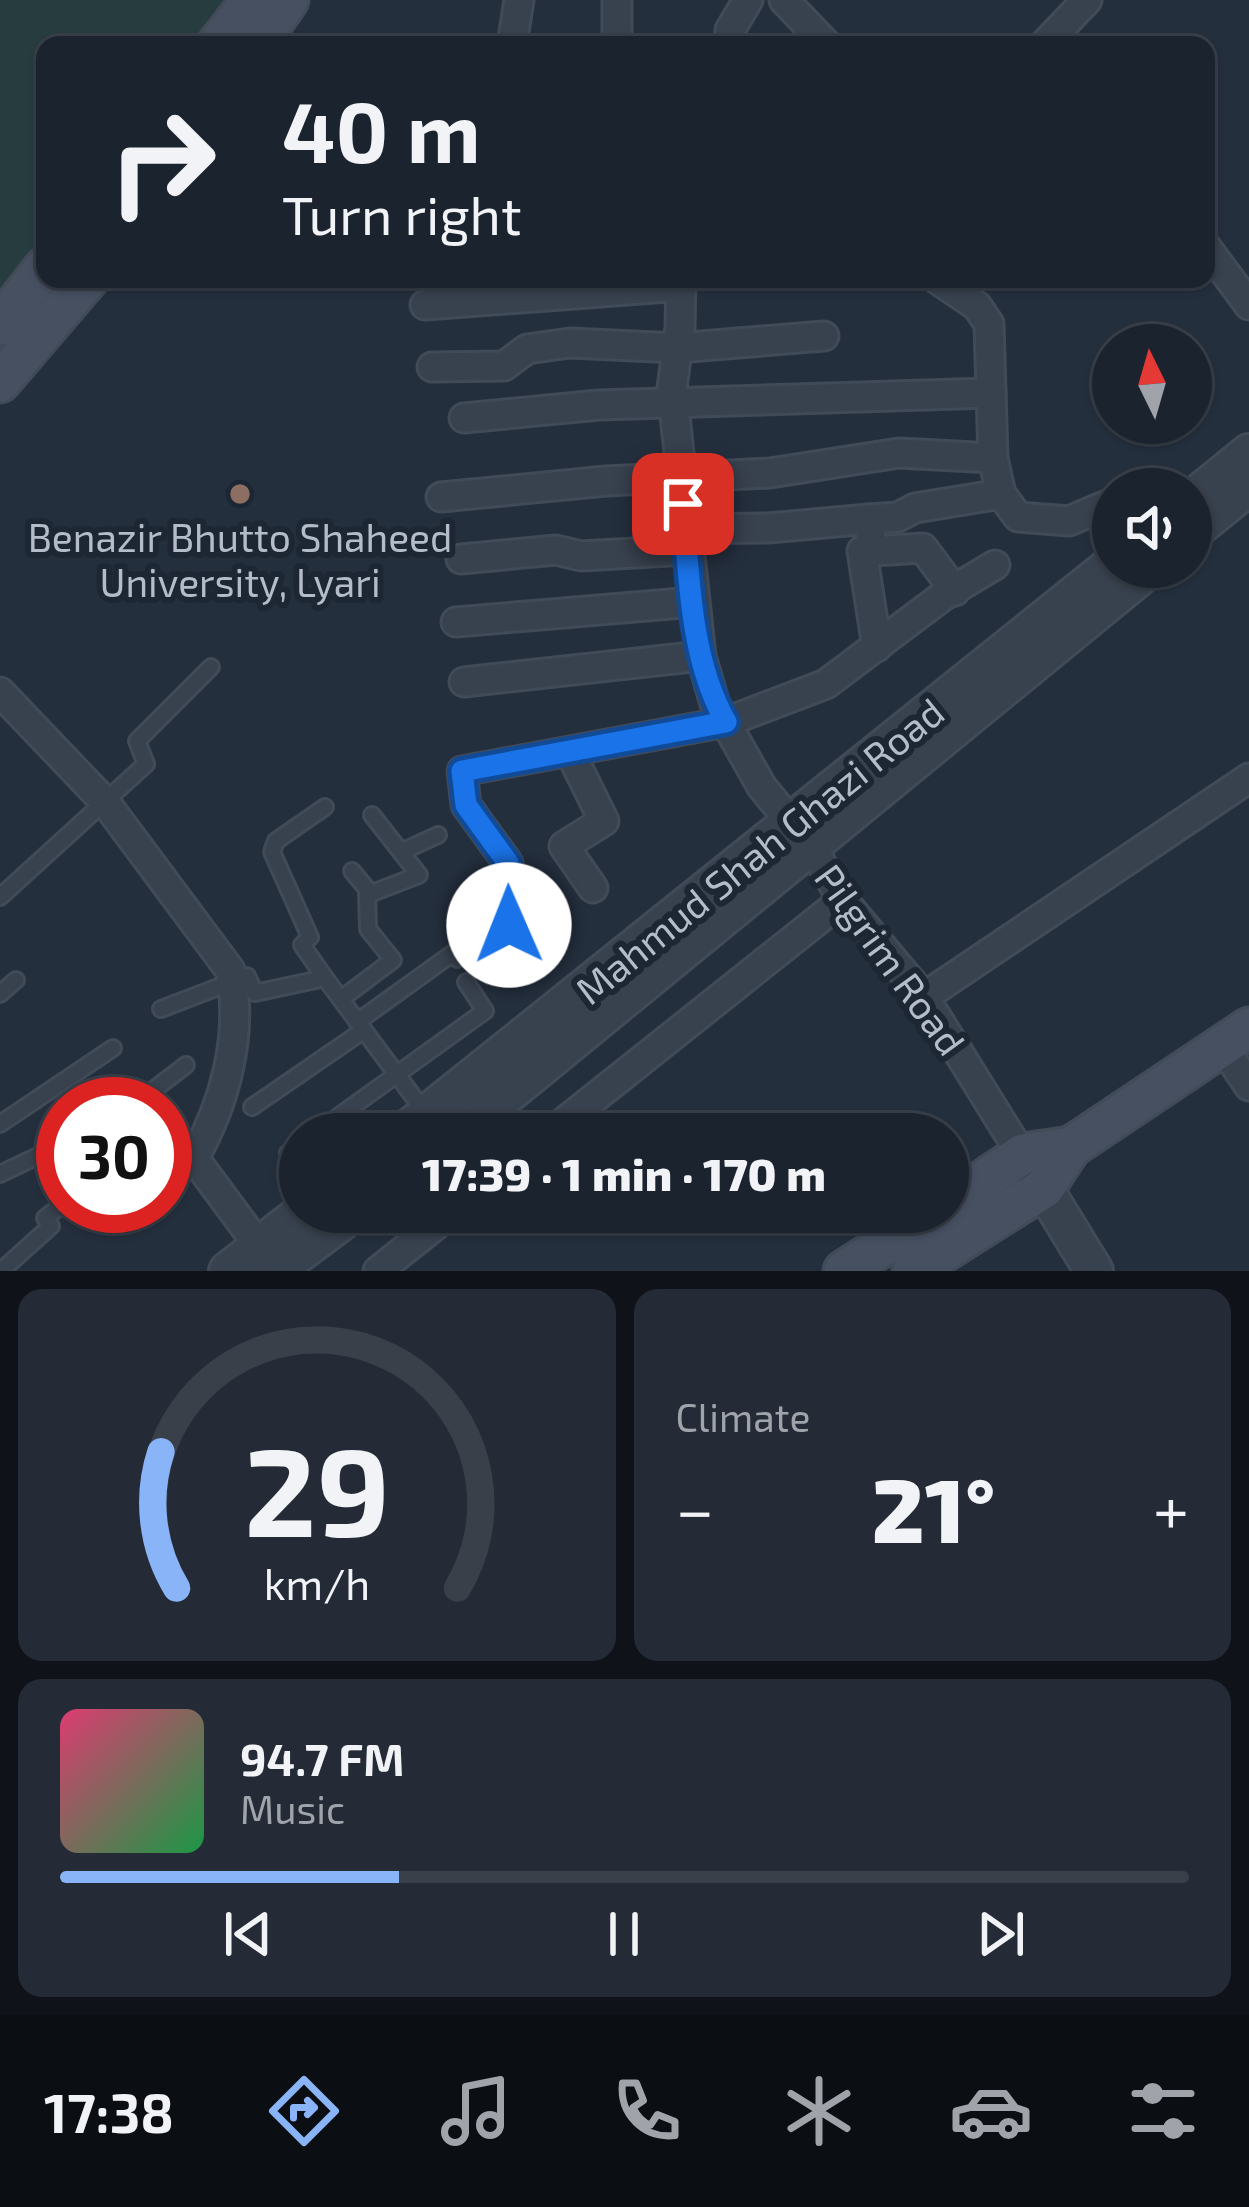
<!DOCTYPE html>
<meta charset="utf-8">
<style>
:root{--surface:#1b232e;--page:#242b36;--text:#f1f3f6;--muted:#a0a4aa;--line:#39404a;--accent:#8ab4f8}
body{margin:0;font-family:"Exo 2",sans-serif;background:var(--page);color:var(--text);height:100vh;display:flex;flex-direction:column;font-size:45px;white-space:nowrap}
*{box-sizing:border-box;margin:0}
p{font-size:39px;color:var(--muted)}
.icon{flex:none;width:66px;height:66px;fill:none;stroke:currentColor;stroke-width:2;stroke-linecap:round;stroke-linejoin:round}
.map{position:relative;height:1271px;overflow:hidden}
.panel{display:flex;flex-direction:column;gap:18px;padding:18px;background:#0f1319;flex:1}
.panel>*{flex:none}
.banner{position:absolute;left:36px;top:36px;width:1179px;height:252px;border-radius:24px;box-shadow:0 3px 9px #0004,0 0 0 3px var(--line);background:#1b232e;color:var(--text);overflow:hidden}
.needle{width:78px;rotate:355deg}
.fabs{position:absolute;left:1092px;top:324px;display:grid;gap:24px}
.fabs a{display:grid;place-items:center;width:120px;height:120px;border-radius:50%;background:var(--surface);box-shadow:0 3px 9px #0004,0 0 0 3px var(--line);font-size:60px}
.speed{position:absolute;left:36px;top:1077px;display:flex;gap:24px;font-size:60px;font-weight:700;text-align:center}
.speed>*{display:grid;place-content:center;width:156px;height:156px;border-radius:50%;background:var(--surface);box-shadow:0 3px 9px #0004,0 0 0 3px var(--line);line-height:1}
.speed .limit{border:18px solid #d22;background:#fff;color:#111}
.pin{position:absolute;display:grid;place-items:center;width:102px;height:102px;color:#fff;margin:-51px;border-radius:24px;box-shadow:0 6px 18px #0006}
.me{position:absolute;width:132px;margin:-66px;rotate:359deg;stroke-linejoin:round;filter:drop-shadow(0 0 9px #0008)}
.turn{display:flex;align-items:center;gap:42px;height:252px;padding:0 48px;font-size:54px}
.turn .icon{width:156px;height:156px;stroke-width:2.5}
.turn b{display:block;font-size:84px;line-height:102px}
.big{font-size:90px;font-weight:800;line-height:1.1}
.panel .widget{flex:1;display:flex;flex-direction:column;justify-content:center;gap:18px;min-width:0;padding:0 42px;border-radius:24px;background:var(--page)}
.panel .dial{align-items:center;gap:0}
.dial svg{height:312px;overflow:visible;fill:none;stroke:var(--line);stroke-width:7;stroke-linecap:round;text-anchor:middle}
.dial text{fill:var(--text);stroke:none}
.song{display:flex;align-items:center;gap:36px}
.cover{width:144px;height:144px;border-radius:18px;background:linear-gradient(135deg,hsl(340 70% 55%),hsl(140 70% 35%))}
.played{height:12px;border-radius:6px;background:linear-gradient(90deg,var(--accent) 30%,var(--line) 30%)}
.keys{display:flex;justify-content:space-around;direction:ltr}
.heat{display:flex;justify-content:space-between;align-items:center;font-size:66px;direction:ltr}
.panel .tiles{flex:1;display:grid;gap:18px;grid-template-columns:1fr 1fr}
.widget:last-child{grid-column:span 2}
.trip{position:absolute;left:279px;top:1113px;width:690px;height:120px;border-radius:60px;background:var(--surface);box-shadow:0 3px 9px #0004,0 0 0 3px var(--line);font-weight:800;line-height:120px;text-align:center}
.menu{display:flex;height:192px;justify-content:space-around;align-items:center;background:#0b0e12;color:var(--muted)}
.menu .icon{width:84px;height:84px}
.menu .active{color:var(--accent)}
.menu b{font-size:54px;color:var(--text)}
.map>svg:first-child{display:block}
.green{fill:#263c3f}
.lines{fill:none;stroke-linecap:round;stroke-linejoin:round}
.service-casing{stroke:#414a57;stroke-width:20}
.minor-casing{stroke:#414a57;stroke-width:33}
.tertiary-casing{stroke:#414a57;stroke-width:42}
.secondary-casing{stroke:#414a57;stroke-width:45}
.service{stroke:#38414e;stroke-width:14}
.minor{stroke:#38414e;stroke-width:27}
.tertiary{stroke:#38414e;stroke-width:36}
.secondary{stroke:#465061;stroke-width:39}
.route-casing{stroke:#114b97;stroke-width:30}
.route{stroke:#1a73e8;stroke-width:21}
.education-dot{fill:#8d6e63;stroke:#1d2633;stroke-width:4.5}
.labels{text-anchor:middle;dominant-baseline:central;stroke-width:12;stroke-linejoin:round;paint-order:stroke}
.poi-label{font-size:39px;fill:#b4bcc9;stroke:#1d2633}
.street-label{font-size:39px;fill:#b4bcc9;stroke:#1d2633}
</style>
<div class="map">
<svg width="1249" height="1271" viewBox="0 0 1249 1271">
<rect width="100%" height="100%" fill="#242f3e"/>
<path class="green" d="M0,0H253L220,45H45V279L0,344Z"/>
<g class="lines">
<defs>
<g id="service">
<path d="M401,852L438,835"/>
<path d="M367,895L419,875L372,815"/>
<path d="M0,897L146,764L137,741L211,667"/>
<path d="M325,978L302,945L310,937L272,852L276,841L325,807"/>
<path d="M0,994L16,980"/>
<path d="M341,999L393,960L368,929L367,889L352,871"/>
<path d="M161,1009L247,976L255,993L325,978L424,1111"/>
<path d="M357,1022L453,953L457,959"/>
<path d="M135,1104L186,1065"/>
<path d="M252,1107L364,1030"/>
<path d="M0,1124L113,1048"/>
<path d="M314,1134L485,1011L466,982"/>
<path d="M288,1153L300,1144"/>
<path d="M0,1174L63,1144"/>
<path d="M1,1271L51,1226L45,1218L63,1204"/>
</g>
<g id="minor">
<path d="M784,0L827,45"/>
<path d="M512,45L519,0"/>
<path d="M617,45V0"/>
<path d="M729,45L730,30L748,0"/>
<path d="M1044,45L1087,0"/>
<path d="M1206,247L1249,305"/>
<path d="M681,279L680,328L672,388L701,656L715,704L762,787L812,848L843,900L924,997L1022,1155"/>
<path d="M937,279L977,306L989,324L993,458L1001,494L1018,517L1069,521L1107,505L1113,507"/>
<path d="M425,305L681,286"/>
<path d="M432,367L504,366L527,349L570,343L677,348L824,336"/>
<path d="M464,418L599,405L991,393"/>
<path d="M441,497L606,481L770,473L899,453L993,458"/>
<path d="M869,519L898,517L915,508L1001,494"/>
<path d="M686,529L768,528L869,519L872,551H862L877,647"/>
<path d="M872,551L923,548L955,591"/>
<path d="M461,559L556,550L581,556L688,550"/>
<path d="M456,622L694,602"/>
<path d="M464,682L701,656"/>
<path d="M0,692L105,802L230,970C244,1033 225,1103 194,1158L259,1246"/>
<path d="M570,752L604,821L564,846L593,888"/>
<path d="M522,959L520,945L511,941L508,863L466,805L462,771L726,722L826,684L943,596L995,565"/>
<path d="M924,997L1249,778"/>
<path d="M1221,1044L1249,1086"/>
<path d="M549,1134L843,900"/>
<path d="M378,1271L452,1212"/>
</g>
<g id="tertiary">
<path d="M1191,500L1249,453"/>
<path d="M1191,533L1249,486"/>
<path d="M402,1134L1113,564"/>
<path d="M459,1134L1151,567"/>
<path d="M1028,1163L1094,1271"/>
<path d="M228,1271L303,1212"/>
<path d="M275,1271L354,1212"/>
</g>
<g id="secondary">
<path d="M217,45L252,0"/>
<path d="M257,45L288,0"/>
<path d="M0,325L45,267"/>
<path d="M0,382L88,279"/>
<path d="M948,1204L1023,1154L1071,1147"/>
<path d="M844,1271L935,1212"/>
<path d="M913,1271L1044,1188L1071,1147L1249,1028"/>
</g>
</defs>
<use href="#service" class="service-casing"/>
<use href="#minor" class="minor-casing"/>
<use href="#tertiary" class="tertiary-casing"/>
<use href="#secondary" class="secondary-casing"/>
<use href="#service" class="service"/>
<use href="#minor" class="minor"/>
<use href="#tertiary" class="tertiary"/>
<use href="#secondary" class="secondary"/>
</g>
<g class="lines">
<defs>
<path id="route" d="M509,925L508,863L466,805L462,771L726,722C690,659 689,576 683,504"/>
</defs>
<use href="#route" class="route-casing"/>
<use href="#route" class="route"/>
</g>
<circle class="education-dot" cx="240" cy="494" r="12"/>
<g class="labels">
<g class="poi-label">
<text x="240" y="536">Benazir Bhutto Shaheed<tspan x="240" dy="45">University, Lyari</tspan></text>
</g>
<g class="street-label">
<text transform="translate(759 850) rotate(-39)">Mahmud Shah Ghazi Road</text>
<text transform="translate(891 959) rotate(54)">Pilgrim Road</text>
</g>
</g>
</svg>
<div class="fabs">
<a><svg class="needle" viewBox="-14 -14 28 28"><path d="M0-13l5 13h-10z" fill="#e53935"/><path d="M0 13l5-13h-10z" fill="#a0a4aa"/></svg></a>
<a><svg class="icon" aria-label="sound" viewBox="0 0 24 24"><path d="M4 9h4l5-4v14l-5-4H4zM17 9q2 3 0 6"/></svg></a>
</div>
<div class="speed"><div class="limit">30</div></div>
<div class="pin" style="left:683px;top:504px;background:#d93025"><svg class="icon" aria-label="arrive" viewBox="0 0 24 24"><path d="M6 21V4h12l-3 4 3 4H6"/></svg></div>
<svg class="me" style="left:509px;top:925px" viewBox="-20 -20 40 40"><circle r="19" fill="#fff"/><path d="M0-13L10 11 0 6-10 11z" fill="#1a73e8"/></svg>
<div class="trip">17:39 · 1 min · 170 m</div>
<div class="banner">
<div class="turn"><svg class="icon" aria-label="right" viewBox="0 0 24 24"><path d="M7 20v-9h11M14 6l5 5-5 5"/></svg><div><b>40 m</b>Turn right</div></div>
</div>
</div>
<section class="panel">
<div class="tiles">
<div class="widget dial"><svg viewBox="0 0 100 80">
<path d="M14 69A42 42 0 1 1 86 69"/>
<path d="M14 69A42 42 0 0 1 10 34" stroke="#8ab4f8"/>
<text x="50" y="56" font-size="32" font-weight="700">29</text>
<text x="50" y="72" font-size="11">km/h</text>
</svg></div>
<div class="widget"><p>Climate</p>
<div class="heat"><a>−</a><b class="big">21°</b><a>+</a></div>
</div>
<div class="widget">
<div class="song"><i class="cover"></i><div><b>94.7 FM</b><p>Music</p></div></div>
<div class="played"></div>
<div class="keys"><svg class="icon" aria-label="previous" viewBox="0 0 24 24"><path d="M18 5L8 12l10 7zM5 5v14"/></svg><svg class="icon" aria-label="pause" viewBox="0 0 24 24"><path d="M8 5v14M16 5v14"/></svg><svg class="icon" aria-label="next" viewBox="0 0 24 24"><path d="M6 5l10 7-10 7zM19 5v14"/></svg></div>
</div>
</div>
</section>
<nav class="menu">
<b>17:38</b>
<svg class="icon active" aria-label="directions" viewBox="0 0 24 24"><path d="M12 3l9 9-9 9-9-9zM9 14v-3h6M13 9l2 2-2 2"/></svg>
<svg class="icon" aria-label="music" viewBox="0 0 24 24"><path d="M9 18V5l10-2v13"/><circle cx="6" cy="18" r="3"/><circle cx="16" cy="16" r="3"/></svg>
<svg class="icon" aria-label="phone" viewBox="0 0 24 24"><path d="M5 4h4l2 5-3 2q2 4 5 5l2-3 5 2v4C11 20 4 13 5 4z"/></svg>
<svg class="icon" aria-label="climate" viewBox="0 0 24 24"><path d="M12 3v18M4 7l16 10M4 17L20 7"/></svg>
<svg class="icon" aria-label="car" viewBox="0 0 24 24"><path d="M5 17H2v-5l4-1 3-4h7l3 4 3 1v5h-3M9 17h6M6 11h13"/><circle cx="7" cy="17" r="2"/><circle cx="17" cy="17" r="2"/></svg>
<svg class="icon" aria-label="filters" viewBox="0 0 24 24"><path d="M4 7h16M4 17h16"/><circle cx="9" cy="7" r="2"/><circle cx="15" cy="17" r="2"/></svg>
</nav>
